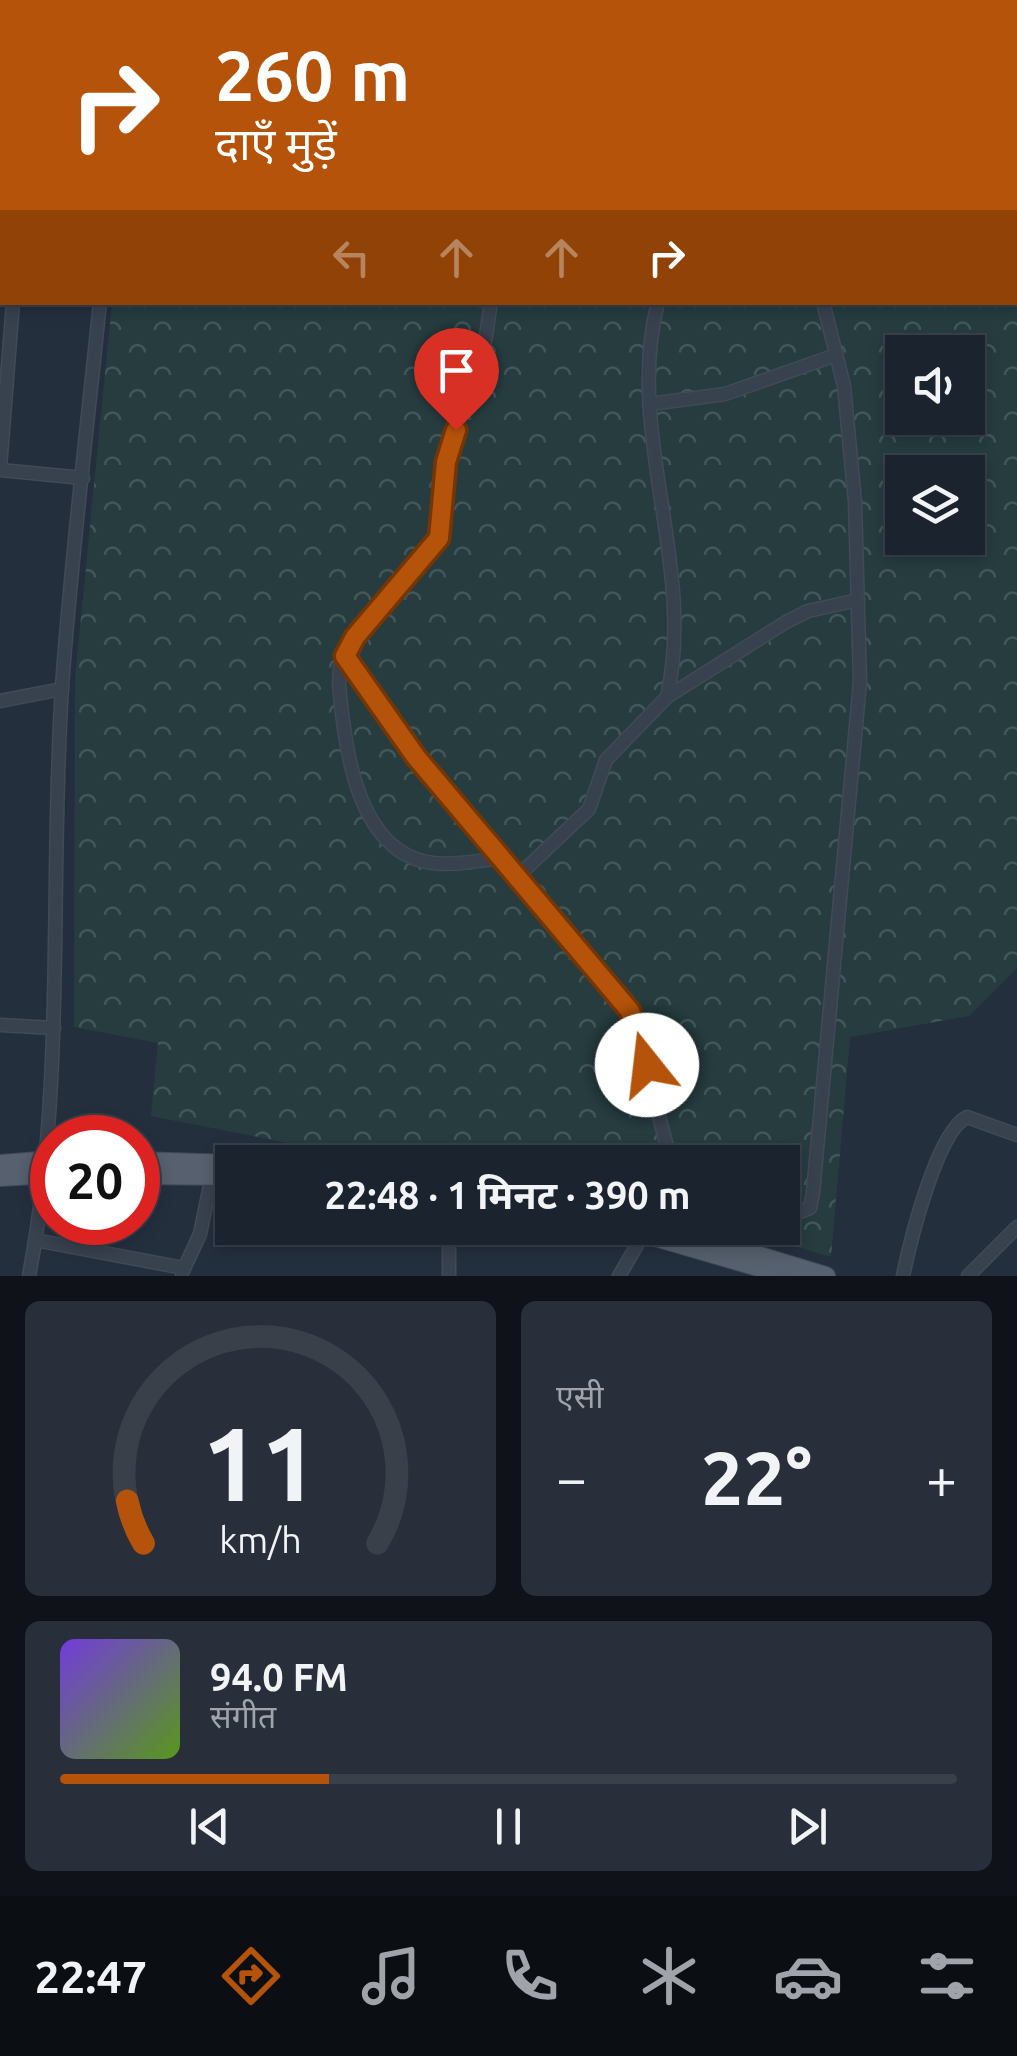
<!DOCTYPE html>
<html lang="hi">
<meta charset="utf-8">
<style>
:root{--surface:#1b232e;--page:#282f3a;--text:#f1f3f6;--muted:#a0a4aa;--line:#39404a;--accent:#b45309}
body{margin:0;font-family:Ubuntu,"Noto Sans Devanagari",sans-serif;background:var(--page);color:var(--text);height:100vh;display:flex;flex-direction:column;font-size:38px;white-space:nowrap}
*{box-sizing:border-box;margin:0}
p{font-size:32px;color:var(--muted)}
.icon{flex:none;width:55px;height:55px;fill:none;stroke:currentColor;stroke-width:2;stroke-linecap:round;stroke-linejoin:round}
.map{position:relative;height:1276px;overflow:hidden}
.details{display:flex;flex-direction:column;gap:25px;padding:25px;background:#0f1319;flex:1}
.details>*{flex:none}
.hud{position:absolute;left:0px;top:0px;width:1018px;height:305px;box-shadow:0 5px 15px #0003,0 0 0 2px var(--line);background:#b45309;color:#fff;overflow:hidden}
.fabs{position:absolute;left:885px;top:335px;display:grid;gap:20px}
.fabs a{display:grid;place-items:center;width:100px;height:100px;border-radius:0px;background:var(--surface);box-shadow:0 5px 15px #0003,0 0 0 2px var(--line);font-size:50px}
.speed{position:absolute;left:30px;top:1115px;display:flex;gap:20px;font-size:50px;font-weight:700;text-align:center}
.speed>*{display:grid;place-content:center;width:130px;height:130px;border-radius:50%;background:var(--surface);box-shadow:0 5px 15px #0003,0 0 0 2px var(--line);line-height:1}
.speed .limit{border:15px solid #d22;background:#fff;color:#111}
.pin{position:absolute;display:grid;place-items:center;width:85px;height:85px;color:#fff;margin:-102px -42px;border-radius:50% 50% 50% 0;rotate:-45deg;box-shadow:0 0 10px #0007}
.pin .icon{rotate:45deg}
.me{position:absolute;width:110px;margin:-55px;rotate:344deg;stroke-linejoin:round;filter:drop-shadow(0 0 8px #0008)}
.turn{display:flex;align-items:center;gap:35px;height:210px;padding:0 50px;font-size:45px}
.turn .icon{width:130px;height:130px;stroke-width:2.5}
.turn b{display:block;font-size:70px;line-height:85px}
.lanes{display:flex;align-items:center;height:95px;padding:0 50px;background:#0003;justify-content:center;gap:50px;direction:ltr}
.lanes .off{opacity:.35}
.big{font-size:75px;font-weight:700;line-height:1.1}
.details .widget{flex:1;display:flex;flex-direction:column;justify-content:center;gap:15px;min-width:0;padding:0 35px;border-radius:15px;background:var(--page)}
.details .dial{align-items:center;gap:0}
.dial svg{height:260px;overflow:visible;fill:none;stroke:var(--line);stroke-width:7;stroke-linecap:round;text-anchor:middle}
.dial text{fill:var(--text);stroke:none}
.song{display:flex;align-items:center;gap:30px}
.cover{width:120px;height:120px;border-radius:15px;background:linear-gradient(135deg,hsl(260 70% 55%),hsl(90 70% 35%))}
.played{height:10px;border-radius:5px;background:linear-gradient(90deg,var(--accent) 30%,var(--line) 30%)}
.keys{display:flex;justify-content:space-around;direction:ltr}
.heat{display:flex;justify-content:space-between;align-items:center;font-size:55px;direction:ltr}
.details .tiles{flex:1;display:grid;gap:25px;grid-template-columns:1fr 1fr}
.widget:last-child{grid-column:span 2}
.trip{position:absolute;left:215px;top:1145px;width:585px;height:100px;border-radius:0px;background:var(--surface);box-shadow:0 5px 15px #0003,0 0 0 2px var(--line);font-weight:700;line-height:100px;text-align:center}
.tabs{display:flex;height:160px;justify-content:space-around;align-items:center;background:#0b0e12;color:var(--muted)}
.tabs .icon{width:70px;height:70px}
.tabs .selected{color:var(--accent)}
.tabs b{font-size:45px;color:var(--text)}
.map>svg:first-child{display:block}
.park{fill:url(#park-crowns);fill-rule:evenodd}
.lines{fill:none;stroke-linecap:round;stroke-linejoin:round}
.minor-casing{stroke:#414a57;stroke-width:15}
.major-casing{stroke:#414a57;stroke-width:20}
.minor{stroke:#38414e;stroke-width:12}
.major{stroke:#56606e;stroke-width:18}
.route-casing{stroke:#753606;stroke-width:25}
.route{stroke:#b45309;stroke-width:18}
</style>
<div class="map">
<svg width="1017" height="1276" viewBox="0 0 1017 1276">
<defs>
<pattern id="park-crowns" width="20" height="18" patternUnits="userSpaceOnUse" patternTransform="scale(2.5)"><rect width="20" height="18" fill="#263c3f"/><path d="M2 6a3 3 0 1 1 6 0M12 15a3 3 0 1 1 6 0" fill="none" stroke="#435659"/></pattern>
</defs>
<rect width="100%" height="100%" fill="#242f3e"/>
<path class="park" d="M324,0H1017V968L969,1016L850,1037L831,1257L733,1228H782V1162H386L151,1116L158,1043L74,1027L75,678L112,303L1015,302V2ZM902,352H968V418H902ZM902,472H968V538H902Z"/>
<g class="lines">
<defs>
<g id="minor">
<path d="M58,2V0"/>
<path d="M120,2V0"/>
<path d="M250,2V0"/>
<path d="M379,2L384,0"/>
<path d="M753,2L754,0"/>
<path d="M0,53L2,54"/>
<path d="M1015,110H1017"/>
<path d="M0,148L2,149"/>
<path d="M0,187L2,185"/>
<path d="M0,286L2,291"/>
<path d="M491,302L485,342L448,451L439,538L355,637L340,668L339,684C344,744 356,854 433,863C456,866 480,860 503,858"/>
<path d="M658,302C624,433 697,566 667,697"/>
<path d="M650,404L725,394L836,355"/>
<path d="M0,468L13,302"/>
<path d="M0,470L83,478"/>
<path d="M345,655L416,757L631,1011C653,1059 653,1113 673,1162"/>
<path d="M0,701L62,689"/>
<path d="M518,876L589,809L606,760L667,697L786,622L808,611L858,600"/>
<path d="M0,1025L54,1028"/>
<path d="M782,1219L810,1208L813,1193L860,682L855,502L844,386L823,302"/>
<path d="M449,1228V1276"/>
<path d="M35,1240L184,1268"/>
<path d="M182,1273L200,1234L212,1176"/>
<path d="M29,1276C66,1081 49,884 62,687C71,559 87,430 100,302"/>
<path d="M619,1276L644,1233"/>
<path d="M903,1276C910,1242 937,1131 967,1117L1017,1135"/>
<path d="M968,1276L1017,1227"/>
</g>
<g id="major">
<path d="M138,1161L232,1164"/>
<path d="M0,1164L52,1160"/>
<path d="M138,1175L232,1176"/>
<path d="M0,1177L52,1174"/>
<path d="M624,1228L789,1276"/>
<path d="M704,1239L826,1276"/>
</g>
</defs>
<use href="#minor" class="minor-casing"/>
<use href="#major" class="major-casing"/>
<use href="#minor" class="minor"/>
<use href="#major" class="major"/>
</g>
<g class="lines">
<defs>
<path id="route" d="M456,430L446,462L439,538L355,637L345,656L416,757L630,1011L647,1065"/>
</defs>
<use href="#route" class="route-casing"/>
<use href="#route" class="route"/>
</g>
</svg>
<div class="fabs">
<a><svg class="icon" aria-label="sound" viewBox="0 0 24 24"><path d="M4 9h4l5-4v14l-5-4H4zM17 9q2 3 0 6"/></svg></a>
<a><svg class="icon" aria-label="layers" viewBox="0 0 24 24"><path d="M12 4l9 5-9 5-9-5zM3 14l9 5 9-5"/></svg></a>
</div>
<div class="speed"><div class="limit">20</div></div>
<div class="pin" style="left:456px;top:430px;background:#d93025"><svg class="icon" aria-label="arrive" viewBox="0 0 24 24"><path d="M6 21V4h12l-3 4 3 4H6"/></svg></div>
<svg class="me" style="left:647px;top:1065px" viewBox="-20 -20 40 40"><circle r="19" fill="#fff"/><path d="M0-13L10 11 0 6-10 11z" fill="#b45309"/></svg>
<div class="trip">22:48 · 1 मिनट · 390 m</div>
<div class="hud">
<div class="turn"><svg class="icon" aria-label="right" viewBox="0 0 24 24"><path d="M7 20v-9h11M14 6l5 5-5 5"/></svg><div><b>260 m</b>दाएँ मुड़ें</div></div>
<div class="lanes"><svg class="icon off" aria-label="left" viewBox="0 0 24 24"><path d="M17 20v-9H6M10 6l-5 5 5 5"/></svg><svg class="icon off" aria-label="ahead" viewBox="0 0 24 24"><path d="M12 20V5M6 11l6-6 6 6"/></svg><svg class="icon off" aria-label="ahead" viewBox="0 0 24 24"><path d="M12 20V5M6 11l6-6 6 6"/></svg><svg class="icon" aria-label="right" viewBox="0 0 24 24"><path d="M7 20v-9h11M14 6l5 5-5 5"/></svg></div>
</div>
</div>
<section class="details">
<div class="tiles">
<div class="widget dial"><svg viewBox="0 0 100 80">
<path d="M14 69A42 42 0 1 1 86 69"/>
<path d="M14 69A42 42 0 0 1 9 56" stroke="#b45309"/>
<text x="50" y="56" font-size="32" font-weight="700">11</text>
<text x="50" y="72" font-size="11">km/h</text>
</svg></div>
<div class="widget"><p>एसी</p>
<div class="heat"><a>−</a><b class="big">22°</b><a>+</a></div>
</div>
<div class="widget">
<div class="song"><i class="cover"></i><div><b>94.0 FM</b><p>संगीत</p></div></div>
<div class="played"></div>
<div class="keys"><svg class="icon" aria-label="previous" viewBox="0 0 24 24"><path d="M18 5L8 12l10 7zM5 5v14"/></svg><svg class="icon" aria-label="pause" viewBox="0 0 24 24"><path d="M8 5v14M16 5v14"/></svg><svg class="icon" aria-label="next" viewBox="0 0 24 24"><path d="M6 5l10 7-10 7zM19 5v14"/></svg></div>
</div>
</div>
</section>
<nav class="tabs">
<b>22:47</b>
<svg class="icon selected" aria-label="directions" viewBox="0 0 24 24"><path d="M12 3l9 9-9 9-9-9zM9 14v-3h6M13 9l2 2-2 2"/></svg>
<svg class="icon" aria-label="music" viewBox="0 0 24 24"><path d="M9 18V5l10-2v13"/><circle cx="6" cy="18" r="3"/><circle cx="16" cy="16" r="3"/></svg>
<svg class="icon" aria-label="phone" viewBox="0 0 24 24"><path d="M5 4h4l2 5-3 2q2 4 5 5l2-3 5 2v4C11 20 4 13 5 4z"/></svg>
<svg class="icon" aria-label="climate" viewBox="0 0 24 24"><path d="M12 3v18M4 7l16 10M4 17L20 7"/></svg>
<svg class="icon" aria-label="car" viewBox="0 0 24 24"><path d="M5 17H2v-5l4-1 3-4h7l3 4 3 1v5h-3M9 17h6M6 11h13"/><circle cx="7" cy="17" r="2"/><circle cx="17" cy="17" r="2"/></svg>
<svg class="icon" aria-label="filters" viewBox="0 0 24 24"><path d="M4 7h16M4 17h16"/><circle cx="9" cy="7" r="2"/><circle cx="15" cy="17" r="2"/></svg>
</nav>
